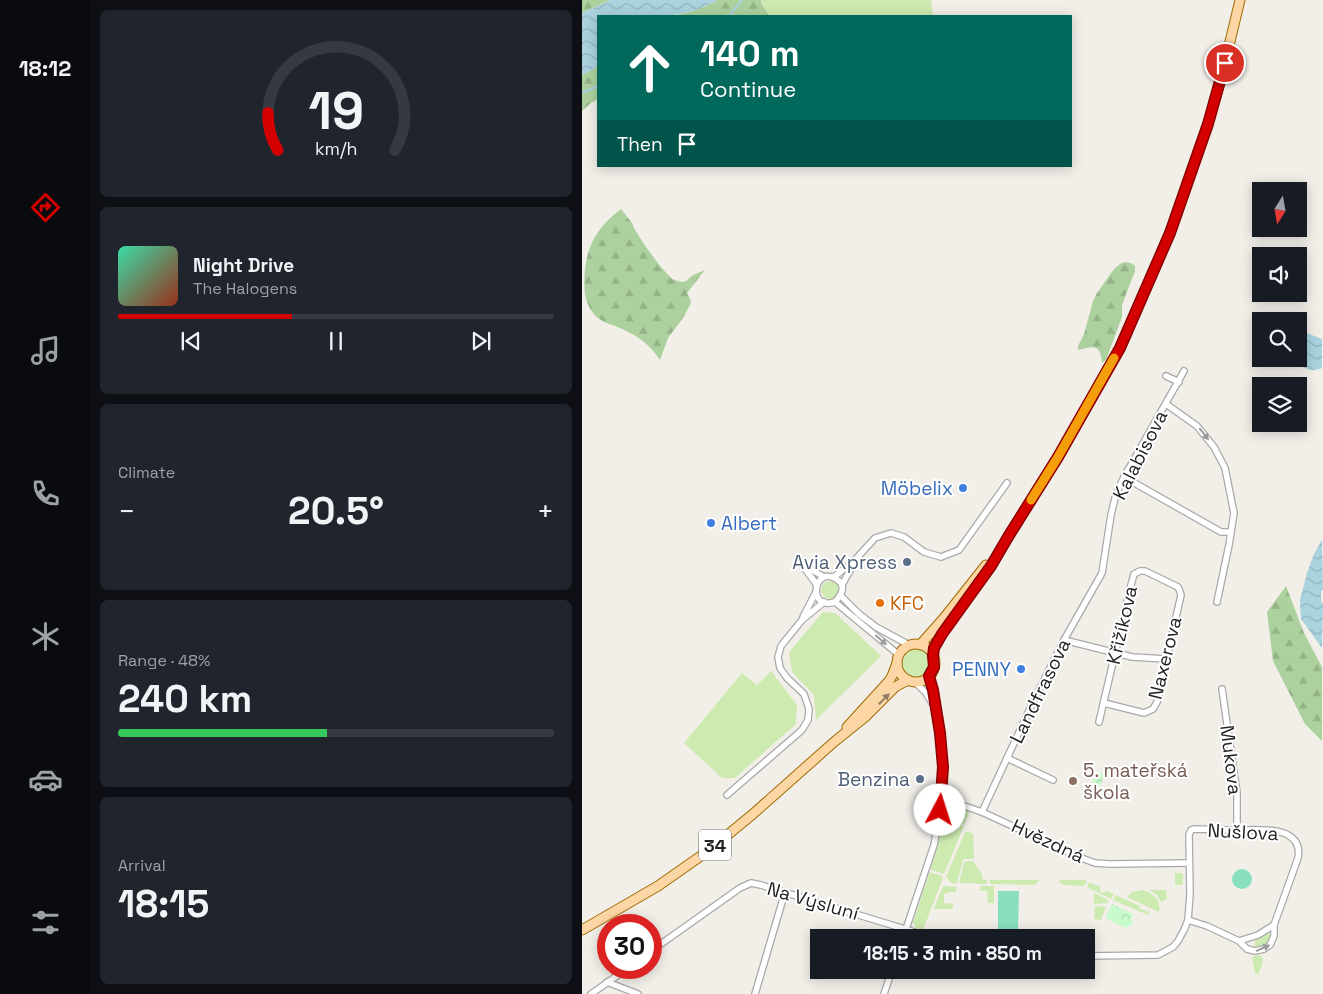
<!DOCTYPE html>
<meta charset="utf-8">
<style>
:root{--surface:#171b24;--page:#20242c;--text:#f1f3f6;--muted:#9ea1a6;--line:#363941;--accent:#d40000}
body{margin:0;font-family:"Space Grotesk",sans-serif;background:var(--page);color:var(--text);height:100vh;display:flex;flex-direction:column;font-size:19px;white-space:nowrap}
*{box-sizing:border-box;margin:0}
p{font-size:16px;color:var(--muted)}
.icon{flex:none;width:28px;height:28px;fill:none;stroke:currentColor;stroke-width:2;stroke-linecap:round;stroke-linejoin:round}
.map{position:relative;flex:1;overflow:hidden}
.side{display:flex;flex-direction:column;gap:10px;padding:10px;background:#0d0f14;width:492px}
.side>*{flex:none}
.hud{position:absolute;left:15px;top:15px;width:475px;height:152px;border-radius:0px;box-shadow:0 2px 12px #0003;background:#00695c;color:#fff;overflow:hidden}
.needle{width:32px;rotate:191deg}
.controls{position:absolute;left:670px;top:182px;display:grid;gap:10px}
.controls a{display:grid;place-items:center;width:55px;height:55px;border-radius:0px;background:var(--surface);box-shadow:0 2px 12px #0003;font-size:25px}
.speed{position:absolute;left:15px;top:914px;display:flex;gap:10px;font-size:25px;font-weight:700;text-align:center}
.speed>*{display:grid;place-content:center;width:65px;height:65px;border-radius:50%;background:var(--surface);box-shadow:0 2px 12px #0003;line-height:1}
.speed .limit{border:8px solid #d22;background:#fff;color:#111}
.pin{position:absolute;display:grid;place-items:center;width:42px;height:42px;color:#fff;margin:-21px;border:2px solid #fff;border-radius:50%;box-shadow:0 1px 5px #0007}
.me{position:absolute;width:55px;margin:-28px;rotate:5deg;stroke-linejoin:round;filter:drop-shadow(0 0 4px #0008)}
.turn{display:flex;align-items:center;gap:18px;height:105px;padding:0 20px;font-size:22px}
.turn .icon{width:65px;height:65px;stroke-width:2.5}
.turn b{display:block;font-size:35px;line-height:42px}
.then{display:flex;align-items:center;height:48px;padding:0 20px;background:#0003;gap:10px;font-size:19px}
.big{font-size:38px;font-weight:700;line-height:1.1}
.side .widget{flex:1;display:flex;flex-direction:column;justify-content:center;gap:8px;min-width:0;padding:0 18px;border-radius:8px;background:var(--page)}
.side .dial{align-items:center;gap:0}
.dial svg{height:130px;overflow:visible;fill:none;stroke:var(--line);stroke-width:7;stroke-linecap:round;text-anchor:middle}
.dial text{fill:var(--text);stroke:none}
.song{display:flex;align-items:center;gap:15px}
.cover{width:60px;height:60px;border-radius:8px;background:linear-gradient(135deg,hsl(160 70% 55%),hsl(10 70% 35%))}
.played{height:5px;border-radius:2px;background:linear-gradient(90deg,var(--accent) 40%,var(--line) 40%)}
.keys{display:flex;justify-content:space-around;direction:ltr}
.heat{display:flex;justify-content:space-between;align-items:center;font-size:28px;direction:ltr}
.charge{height:8px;border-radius:4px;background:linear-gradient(90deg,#34c759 48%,var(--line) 0)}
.trip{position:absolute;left:228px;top:929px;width:285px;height:50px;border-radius:0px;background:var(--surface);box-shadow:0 2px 12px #0003;font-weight:700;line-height:50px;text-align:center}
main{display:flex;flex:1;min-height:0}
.menu{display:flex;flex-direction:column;width:90px;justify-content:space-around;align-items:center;background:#090b0e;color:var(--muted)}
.menu .icon{width:35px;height:35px}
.menu .selected{color:var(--accent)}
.menu b{font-size:22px;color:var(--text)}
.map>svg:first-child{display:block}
.grass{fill:#cdebb0}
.forest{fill:url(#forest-firs)}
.park{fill:url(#park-crowns)}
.pitch{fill:#88e0be}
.water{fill:url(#water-waves)}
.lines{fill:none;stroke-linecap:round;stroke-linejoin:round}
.stream{stroke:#aad3df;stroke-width:2}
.minor-casing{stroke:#a9a9a9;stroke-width:8}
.primary-casing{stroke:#a06b00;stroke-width:11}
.minor{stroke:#fff;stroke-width:5.5}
.primary{stroke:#fcd6a4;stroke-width:9}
.oneway{fill:#9c9c9c}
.oneway2{fill:#8f7c63}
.route-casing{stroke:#8a0000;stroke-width:12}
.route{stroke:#d40000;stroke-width:9}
.slow{stroke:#f59e0b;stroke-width:9}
.shop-dot{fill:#3f7fe0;stroke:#fff;stroke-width:2}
.service-dot{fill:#5c6f8a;stroke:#fff;stroke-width:2}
.food-dot{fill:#e8710a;stroke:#fff;stroke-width:2}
.education-dot{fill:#8d6e63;stroke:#fff;stroke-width:2}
.labels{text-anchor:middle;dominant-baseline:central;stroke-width:4;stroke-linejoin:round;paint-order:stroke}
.shield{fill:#fff;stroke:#646464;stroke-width:1}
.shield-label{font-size:18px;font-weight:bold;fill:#222}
.street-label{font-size:19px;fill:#222;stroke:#fff}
.shop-label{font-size:19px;fill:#366cbe;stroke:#fff;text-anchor:end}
.service-label{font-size:19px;fill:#4e5e75;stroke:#fff;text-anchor:end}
.food-label{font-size:19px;fill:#c56008;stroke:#fff;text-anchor:start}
.education-label{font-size:19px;fill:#785e54;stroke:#fff;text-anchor:start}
</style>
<main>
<nav class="menu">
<b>18:12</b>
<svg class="icon selected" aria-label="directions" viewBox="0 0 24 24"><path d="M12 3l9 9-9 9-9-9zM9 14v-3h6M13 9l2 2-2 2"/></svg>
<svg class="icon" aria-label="music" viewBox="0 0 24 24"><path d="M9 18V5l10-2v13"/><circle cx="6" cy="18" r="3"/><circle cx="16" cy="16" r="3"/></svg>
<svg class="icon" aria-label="phone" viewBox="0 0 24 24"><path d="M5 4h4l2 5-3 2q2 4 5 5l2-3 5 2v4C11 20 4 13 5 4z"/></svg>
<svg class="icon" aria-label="climate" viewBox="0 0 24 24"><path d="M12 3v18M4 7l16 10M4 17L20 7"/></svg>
<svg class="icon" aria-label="car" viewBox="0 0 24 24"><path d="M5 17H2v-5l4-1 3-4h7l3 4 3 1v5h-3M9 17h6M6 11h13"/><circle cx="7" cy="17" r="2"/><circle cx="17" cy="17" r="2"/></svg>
<svg class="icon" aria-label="filters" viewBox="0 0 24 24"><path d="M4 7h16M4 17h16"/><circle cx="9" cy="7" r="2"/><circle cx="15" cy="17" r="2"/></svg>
</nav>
<section class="side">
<div class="widget dial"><svg viewBox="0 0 100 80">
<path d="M14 69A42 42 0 1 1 86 69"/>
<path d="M14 69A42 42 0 0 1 8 46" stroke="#d40000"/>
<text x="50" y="56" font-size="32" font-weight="700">19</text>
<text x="50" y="72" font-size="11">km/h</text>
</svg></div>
<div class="widget">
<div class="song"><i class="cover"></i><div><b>Night Drive</b><p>The Halogens</p></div></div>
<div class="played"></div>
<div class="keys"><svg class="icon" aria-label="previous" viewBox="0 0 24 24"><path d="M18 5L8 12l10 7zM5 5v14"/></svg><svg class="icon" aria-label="pause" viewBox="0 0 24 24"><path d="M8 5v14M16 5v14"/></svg><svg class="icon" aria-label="next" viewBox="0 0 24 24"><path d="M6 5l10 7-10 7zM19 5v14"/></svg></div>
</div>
<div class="widget"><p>Climate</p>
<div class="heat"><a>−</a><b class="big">20.5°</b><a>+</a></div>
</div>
<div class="widget"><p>Range · 48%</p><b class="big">240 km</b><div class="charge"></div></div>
<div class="widget"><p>Arrival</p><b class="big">18:15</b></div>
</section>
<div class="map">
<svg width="741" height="994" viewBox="0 0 741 994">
<defs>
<pattern id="forest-firs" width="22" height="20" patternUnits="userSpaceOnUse" patternTransform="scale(1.25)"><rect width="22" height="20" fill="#add19e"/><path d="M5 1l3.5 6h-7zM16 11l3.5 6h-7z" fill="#95b388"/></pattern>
<pattern id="park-crowns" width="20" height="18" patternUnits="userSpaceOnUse" patternTransform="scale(1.25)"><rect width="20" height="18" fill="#c8facc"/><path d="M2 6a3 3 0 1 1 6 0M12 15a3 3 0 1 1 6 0" fill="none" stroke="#acd6af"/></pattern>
<pattern id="water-waves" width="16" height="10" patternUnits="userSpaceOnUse" patternTransform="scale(1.25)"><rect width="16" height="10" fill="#aad3df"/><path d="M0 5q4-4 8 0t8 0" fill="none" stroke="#92b5bf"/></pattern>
</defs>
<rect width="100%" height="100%" fill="#f2efe9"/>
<g class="grass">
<path d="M179,0H349L351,16H187L185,14Z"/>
<circle cx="248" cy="590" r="9"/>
<path d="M241,612L253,613L299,656L234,720L232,695L210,672L207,652Z"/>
<circle cx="334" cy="663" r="14"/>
<path d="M189,671L215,705L214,724L153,778H140L102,743L160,673L175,685Z"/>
<path d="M370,807L384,809L387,813L382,824L378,825V822L372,823V828H378V826H382L362,874L349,870V867L357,842L363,811L365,808Z"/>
<path d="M383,832H388L391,834L392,858L391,859H383L381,860L375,883L371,884L364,877Z"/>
<path d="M386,861H391L400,874V879L405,880V884L377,883L382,862Z"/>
<path d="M348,872L360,876L361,878L341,930L334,928L331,922L347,873Z"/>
<path d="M593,873H599L601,875V884L600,885H593Z"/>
<path d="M407,880H458L453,885L409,884Z"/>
<path d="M478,880H503L505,882L502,886L482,885L477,882Z"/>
<path d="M507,882L518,887V891L520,893L525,891L532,894L529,899L505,887Z"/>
<path d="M361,886L375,887L374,892H366V893L362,894V903L371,904V908L370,909H352V908Z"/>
<path d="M399,886H412V903H406L405,891H398Z"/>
<path d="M561,890C572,894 579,900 577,912L545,897L550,892Z"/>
<path d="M567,890H584L585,899L579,902L574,894Z"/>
<path d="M512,893L526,900V903L512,904Z"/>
<path d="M534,895L558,906L557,908L566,912L567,910L568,911L566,915L531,900Z"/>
<path d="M513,906L524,907L519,920L512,919Z"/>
<path d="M687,933L689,937C685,944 680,947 672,948L673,943L672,940Z"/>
<path d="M677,955L681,958L680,965L676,975L673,973L670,957Z"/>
</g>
<g class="forest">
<path d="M0,0H29L0,13Z"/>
<path d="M135,0H179L180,4L187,16H89C106,13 121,9 135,0Z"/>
<path d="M16,64V99L9,103L0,111V75L12,69Z"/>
<path d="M39,209L50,223L53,230L64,247L78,266L90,279L99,282L104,281L111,275L123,270L105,293L109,301L108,305L101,318L86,338L78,360C66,342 53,334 33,326C29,324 23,323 19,320C10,315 5,304 3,295C0,258 8,232 39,209Z"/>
<path d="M543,262L549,263L553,266V271L540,305V317L524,360L520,363C518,344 513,346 496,350V346L502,334L511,301L515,293L532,269L538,264Z"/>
<path d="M704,586L722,633L740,667V741L723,724L691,661L685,612Z"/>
</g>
<g class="park">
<path d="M518,772L522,774C521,781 519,785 514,789L509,787V786L511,780Z"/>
<path d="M530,904L551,914L549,919L551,923L546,927L543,928L526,919L524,917Z"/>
</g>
<g class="pitch">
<circle cx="660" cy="879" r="10"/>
<path d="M416,891H437L436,930L416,929Z"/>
</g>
<g class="water">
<path d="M29,0H135C100,22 57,16 16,16V64L12,69L0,75V13Z"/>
<path d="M717,330L740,339V368C733,371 728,371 721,367L716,344Z"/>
<path d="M740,540L741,590L739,591V601L741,604L740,648L719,619L718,600L725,573L732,554Z"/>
</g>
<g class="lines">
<g class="stream">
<path d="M147,16L160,0"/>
<path d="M0,93L16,86"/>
</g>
<defs>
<g id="minor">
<path d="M584,376L597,382"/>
<path d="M584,404L615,426L632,447L643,468L652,513L647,545L635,602"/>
<path d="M542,477L639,532H648"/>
<path d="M220,564L242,577"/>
<path d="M221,566L235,585"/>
<path d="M252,577L272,561L293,538L309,533L322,537L342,552L359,557L377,550L425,483"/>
<path d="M260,585L272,563"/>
<path d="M259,596L277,614L294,627L329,646"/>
<path d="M253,602C260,594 265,585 254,579C232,565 224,611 253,602L317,655"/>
<path d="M221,617L234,592"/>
<path d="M482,640L550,657L584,659"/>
<path d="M333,682L344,693L353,708"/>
<path d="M640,689L655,793V830"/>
<path d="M517,722L549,585L552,574L558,571H563L596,587L597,589L599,595L575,702L571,709L562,713L522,703"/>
<path d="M425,758L471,780"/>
<path d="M145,795L220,730L226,720L227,709L222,694L205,678L198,668L196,657L199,646L220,620L242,602"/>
<path d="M359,798L400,812L502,859L513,863L528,864L607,863"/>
<path d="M400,812L452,700L482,640L520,573L529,515L534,494L542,477L602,371"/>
<path d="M321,938L352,845L356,823L359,798L361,756L358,733L351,690L347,676"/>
<path d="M657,941L676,935L692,925"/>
<path d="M69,951L158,888L169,883L179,885L352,938"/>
<path d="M504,956L576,955L591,947L596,941L602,930L606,920L608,894L607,835L609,830L612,829C626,829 641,830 655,830C668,830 695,828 706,835C715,840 718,848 716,858L692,925V936L688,945L682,949L673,951L665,949L657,941L625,926L606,920"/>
<path d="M25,982L56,994"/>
<path d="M9,994L46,968"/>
<path d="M173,994L203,892"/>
<path d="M302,994L310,970"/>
</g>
<g id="primary">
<circle cx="334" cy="663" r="19"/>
<path d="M338,645L362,618L404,565"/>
<path d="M351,656L352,648L360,634L409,566L426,537L476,457L538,348L588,233L626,124L639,79L658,0"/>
<path d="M265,727L307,681L310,676L315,663"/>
<path d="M0,930L76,886L126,851L171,814L252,742L283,717L313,687L326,680"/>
</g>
</defs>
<use href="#minor" class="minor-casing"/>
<use href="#primary" class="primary-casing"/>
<use href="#minor" class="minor"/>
<use href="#primary" class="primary"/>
</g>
<defs><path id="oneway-solid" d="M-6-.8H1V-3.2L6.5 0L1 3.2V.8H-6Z" transform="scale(1.25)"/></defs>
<g class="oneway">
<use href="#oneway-solid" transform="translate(622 434) rotate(52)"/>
<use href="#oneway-solid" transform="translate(299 640) rotate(41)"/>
<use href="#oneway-solid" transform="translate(681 948) rotate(-24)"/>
</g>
<use class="oneway2" href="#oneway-solid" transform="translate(302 699) rotate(-45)"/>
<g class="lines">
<defs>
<path id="route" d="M358,810L361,767L360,756L358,733L351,690L347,676L352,667L351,656L352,648L360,634L409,566L426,537L476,457L538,348L588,233L626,124L643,63"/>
</defs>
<use href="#route" class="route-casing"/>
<use href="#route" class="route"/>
<path class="slow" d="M449,500L476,457L532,358"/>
</g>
<g class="shop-dot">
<circle cx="381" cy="488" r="5"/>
<circle cx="129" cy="523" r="5"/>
<circle cx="439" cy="669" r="5"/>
</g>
<g class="service-dot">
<circle cx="325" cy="562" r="5"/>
<circle cx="338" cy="779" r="5"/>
</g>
<circle class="food-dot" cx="298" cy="603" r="5"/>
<circle class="education-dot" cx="491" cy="781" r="5"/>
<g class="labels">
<rect class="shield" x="117" y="829.5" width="32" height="31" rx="4"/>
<g class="shield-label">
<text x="133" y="845">34</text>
</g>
<g class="street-label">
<text transform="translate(558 455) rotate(-63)">Kalabisova</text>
<text transform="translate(540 625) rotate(-77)">Křižíkova</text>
<text transform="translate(583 658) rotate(-76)">Naxerova</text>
<text transform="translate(458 691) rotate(-64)">Landfrasova</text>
<text transform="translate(649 760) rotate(83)">Mukova</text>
<text transform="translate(661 832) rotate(3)">Nušlova</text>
<text transform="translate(466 841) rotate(25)">Hvězdná</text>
<text transform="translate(231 901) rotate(16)">Na Výsluní</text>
</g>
<g class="shop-label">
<text x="371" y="488">Möbelix</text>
<text x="139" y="523" text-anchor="start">Albert</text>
<text x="429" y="669">PENNY</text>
</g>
<g class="service-label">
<text x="315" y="562">Avia Xpress</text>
<text x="328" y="779">Benzina</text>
</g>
<g class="food-label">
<text x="308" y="603">KFC</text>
</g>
<g class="education-label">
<text x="501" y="770">5. mateřská<tspan x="501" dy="22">škola</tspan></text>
</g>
</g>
</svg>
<div class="controls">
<a><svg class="needle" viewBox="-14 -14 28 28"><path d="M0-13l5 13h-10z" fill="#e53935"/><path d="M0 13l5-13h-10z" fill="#9ea1a6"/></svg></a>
<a><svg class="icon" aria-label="sound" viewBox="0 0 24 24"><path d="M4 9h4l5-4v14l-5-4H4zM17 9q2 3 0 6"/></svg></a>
<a><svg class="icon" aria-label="search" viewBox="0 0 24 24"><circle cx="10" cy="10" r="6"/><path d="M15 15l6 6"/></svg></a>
<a><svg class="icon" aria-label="layers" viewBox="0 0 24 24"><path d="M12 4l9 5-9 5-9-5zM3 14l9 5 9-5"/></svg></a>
</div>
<div class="speed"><div class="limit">30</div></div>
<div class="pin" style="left:643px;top:63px;background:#d93025"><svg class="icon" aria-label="arrive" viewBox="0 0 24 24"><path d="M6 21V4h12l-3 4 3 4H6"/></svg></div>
<svg class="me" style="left:358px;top:810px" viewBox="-20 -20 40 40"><circle r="19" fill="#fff"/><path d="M0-13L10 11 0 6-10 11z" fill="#d40000"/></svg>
<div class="trip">18:15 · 3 min · 850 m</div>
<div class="hud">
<div class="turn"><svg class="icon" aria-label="ahead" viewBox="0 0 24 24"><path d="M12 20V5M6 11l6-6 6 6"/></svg><div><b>140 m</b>Continue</div></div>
<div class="then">Then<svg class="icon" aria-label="arrive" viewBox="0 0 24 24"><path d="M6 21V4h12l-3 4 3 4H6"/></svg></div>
</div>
</div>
</main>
